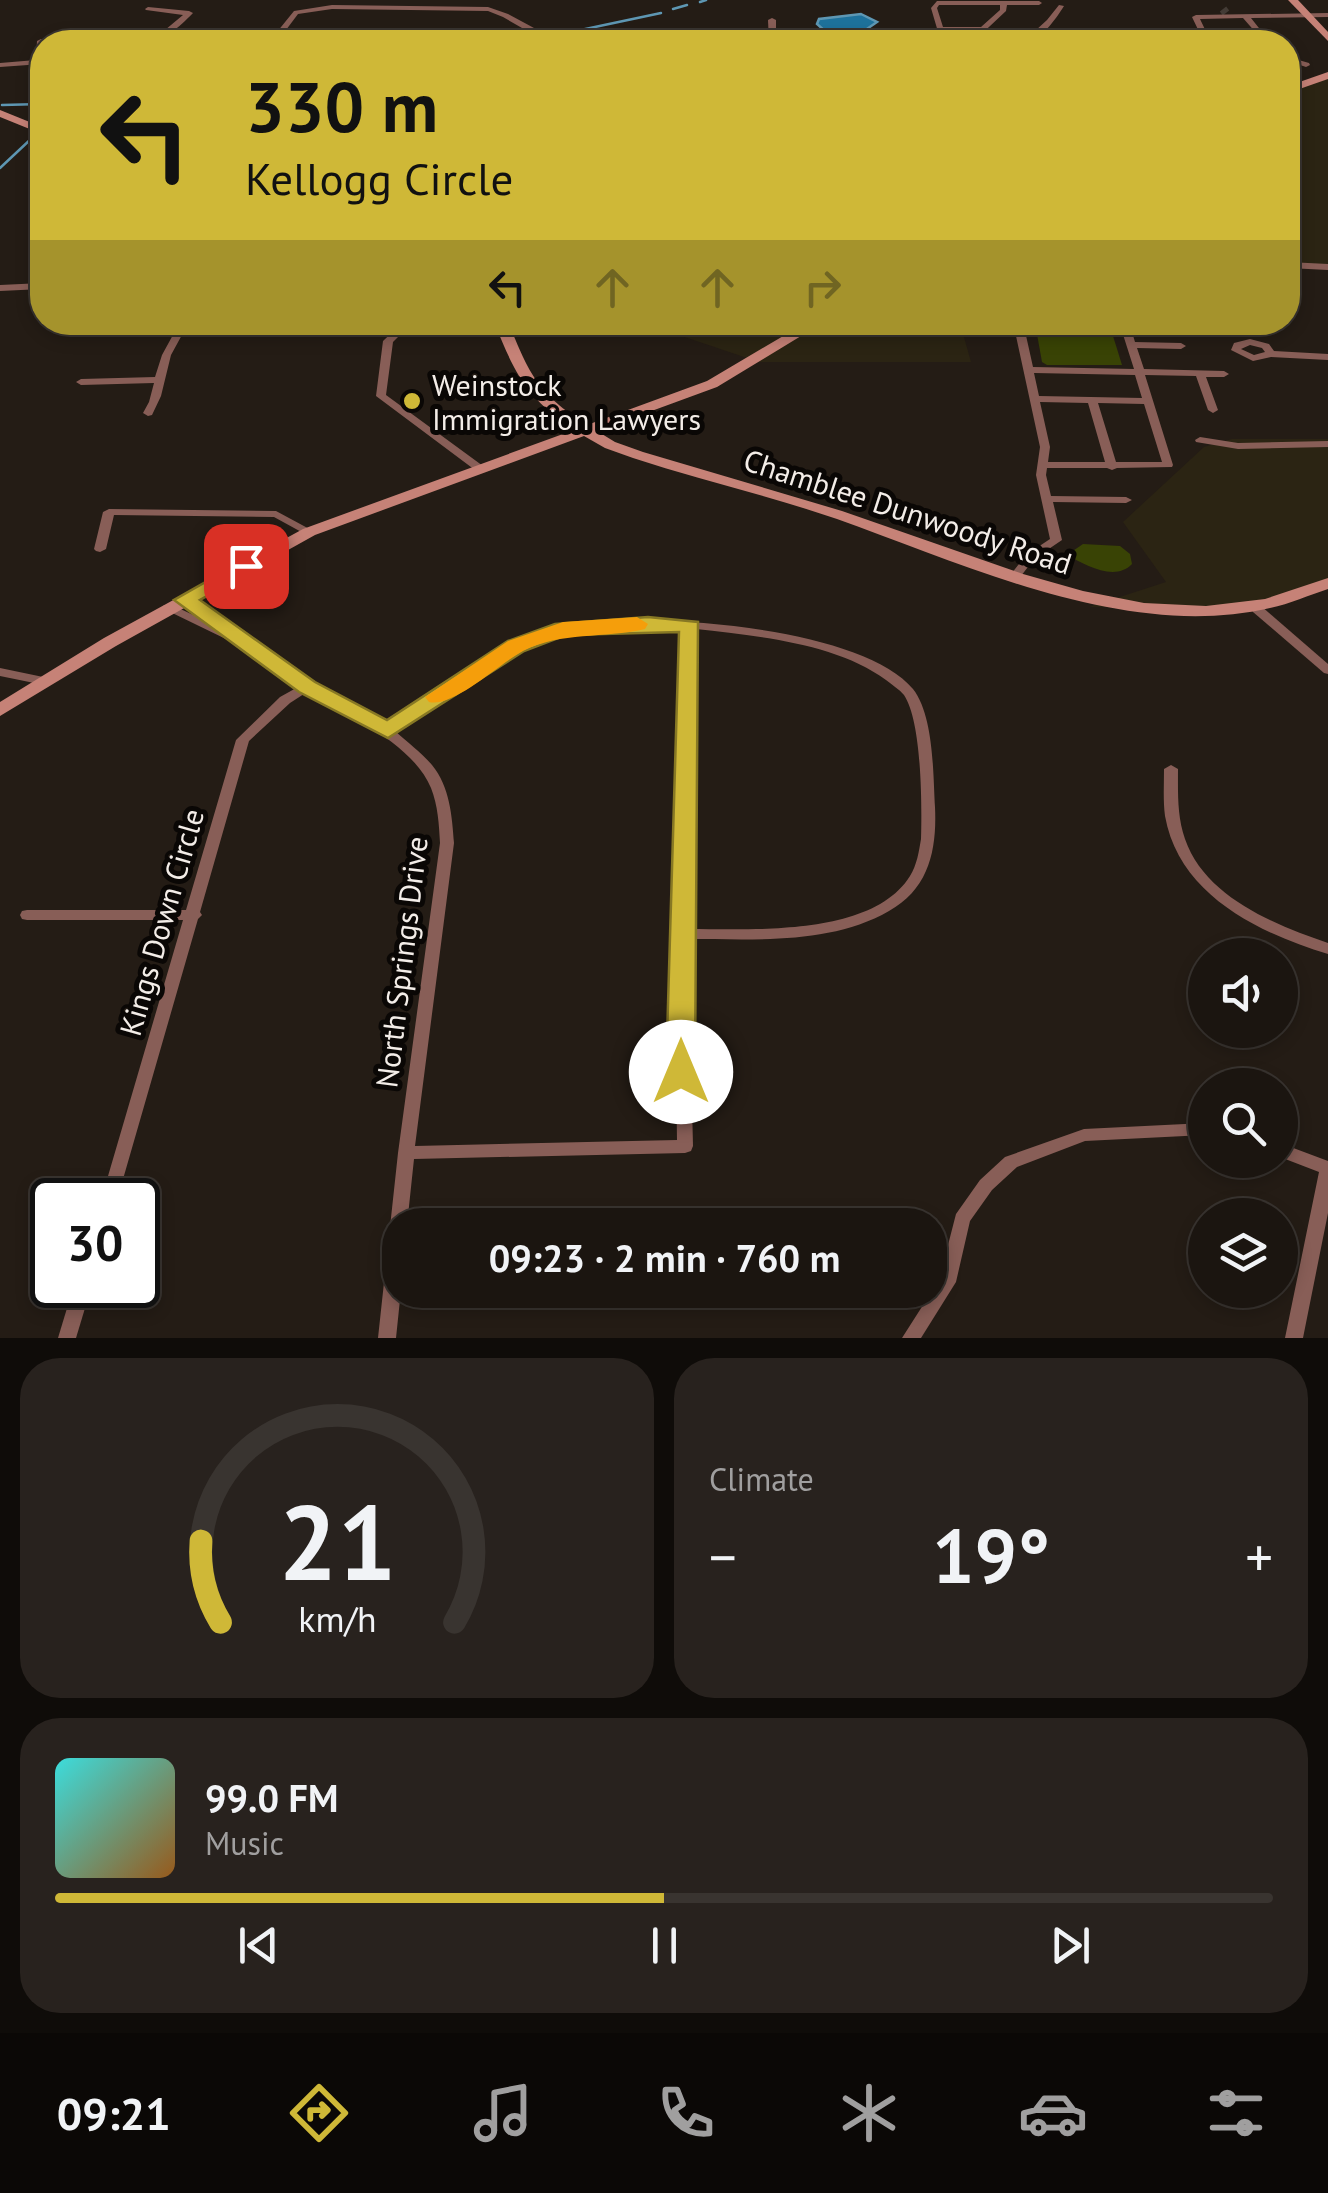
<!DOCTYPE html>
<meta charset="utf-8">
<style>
:root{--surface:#1b1510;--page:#28221e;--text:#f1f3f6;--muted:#a09f9f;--line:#393430;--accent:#cfb837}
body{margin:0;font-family:"PT Sans",sans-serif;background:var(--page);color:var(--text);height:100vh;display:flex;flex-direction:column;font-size:38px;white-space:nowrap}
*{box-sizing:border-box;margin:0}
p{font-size:32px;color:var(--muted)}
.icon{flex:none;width:55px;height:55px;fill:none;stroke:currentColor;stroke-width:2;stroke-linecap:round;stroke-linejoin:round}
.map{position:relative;height:1338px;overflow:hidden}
.panel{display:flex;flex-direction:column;gap:20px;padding:20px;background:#0f0c09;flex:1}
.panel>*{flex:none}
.guide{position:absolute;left:30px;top:30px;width:1270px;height:305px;border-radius:40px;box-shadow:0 5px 15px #0003,0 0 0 2px var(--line);background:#cfb837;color:#111;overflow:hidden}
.buttons{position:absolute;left:1188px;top:938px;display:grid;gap:20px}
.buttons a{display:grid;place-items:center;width:110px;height:110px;border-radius:50%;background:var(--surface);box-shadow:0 5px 15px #0003,0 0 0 2px var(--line);font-size:50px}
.speed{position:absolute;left:30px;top:1178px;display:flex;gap:20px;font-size:50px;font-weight:700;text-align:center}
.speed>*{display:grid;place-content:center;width:130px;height:130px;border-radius:50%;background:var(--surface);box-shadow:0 5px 15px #0003,0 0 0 2px var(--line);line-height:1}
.speed .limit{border:5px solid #111;border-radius:15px;background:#fff;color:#111}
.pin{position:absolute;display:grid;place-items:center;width:85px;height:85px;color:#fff;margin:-42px;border-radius:20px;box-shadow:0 5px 15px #0006}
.me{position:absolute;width:110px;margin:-55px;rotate:0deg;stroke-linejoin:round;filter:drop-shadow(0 0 8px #0008)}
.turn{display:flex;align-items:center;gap:35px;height:210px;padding:0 50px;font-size:45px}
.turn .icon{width:130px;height:130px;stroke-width:2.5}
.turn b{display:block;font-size:70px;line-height:85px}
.lanes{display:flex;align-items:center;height:95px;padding:0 50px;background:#0003;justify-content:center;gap:50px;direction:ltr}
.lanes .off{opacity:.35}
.big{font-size:75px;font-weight:600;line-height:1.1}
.panel .card{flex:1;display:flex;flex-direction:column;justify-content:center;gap:15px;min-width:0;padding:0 35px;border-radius:40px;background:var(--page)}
.panel .dial{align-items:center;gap:0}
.dial svg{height:260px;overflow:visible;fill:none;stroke:var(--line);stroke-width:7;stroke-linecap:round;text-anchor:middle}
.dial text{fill:var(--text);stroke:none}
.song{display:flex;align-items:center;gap:30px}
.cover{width:120px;height:120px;border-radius:15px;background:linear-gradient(135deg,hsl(180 70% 55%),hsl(30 70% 35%))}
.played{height:10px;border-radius:5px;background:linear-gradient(90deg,var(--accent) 50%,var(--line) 50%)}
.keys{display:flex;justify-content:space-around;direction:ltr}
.heat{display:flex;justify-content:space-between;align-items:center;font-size:55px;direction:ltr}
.panel .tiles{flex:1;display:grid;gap:20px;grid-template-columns:1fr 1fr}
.card:last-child{grid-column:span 2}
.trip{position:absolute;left:382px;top:1208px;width:565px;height:100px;border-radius:40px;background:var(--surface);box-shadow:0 5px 15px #0003,0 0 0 2px var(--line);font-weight:600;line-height:100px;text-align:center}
.tab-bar{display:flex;height:160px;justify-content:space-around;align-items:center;background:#0b0806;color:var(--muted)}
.tab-bar .icon{width:70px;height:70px}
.tab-bar .current{color:var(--accent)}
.tab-bar b{font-size:45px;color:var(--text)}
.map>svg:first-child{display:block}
.commercial{fill:#2b2413}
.green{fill:#394305}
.water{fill:#1e729c;stroke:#5e97b3;stroke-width:2.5}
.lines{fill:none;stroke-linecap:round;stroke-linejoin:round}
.stream{stroke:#5e97b3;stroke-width:2.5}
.street-tunnel{stroke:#433b35;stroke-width:8;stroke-dasharray:8 4;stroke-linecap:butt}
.street{fill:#885e57;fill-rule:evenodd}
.secondary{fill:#c68277;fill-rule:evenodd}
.route{fill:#cfb837;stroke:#877824;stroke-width:2.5}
.slow{fill:#f59e0b}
.poi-dot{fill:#cfb837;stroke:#0a0705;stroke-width:4}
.labels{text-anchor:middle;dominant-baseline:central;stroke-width:10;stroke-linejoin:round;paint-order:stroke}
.poi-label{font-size:30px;fill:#f3ede8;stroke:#0a0705;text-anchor:start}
.street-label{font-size:30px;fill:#f3ede8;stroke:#0a0705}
</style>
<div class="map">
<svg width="1328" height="1338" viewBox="0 0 1328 1338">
<rect width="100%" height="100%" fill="#241c15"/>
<g class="commercial">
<path d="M1328,77V264L1288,266V93Z"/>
<path d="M658,322L960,323L971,362H759L652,326Z"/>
<path d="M1232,439H1328V586L1230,606L1089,607L1166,582L1123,522L1204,447Z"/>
</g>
<g class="green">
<path d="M1035,323H1109L1122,365H1047L1042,362Z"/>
<path d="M1083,544L1120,546L1130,554L1132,564C1115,582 1085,565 1067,555Z"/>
</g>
<path class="water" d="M861,14L877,22L848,42H815L827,33L817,24L819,19Z"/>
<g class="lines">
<g class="stream">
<path d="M700,2L706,0"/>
<path d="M673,9L687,5"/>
<path d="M524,42L661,13"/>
<path d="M2,105L42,104"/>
<path d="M0,168L32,138"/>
</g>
<path class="street-tunnel" d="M1223,9L1226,13"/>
<g class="street">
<path d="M937,1H1039L1042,3L1039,5H1007L1006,11L973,42H965L977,31H944L948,42H941L931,8ZM939,5H1000V10L981,27H943L937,8Z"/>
<path d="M332,5L488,7L508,14L560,42H550L526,31L397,37L285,34L287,42H280L277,32L294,11ZM332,9L488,11L503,17L522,28L397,33L286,30L298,14Z"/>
<path d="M1059,5L1064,6C1055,20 1041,41 1023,42L1047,20Z"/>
<path d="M148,7L189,11L193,13C179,27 164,42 144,42L165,30L183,15L146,10L145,9Z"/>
<path d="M1328,13V17L1251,18L1270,42H1264L1243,18L1200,19L1211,42H1204L1192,17L1196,15Z"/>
<path d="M772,18L776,20V42H769L768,20Z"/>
<path d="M41,39L45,41L42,42V64L0,67V63L36,60L37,41Z"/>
<path d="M1288,57L1309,63L1310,65L1306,67L1288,61Z"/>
<path d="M35,205L42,207V211L32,210V206Z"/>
<path d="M1288,262L1328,264V270L1288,268Z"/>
<path d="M42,283V289L0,291V285Z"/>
<path d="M180,322H189L171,355L161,396L152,415L148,416L143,413L149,402L154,383L81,385L76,382L81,379L155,377L162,355Z"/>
<path d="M403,322H413L393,342L386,395L483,466L484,468L483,470H475L376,396L383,341Z"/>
<path d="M762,322H775L802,335L800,337H794Z"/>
<path d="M1013,322H1023L1033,367L1134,369L1119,322H1129L1135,342L1181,343L1186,346L1181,349L1137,348L1144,369L1224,371L1229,374L1224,377H1206L1218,410L1213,413L1208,410L1196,376L1145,375L1173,465L1172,467L1117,468L1112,470L1107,468H1047L1046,475L1051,496L1126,497L1132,500L1126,503L1053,502L1062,540L1034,559L1021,576L1017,578L1011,574L1026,555L1050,539L1036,475L1040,447ZM1034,373L1135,375L1142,398L1039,396ZM1040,402L1088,403L1105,462H1048L1050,447ZM1098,403L1144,404L1162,462H1116Z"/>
<path d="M1250,339L1269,344L1274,351L1328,354V360L1271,357L1253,361L1231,350L1234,343ZM1250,345L1262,348L1265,352L1254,355L1241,349Z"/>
<path d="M1200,437L1238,443L1328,441V447L1238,449L1196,442L1195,440Z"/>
<path d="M109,509L276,511L315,532L313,534H305L274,517L114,515L106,549L100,552L96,551L94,549L103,512Z"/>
<path d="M184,595L228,620L240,636L311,684L386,725C434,693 479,653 534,634C612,606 858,622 913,689C934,716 933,774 935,807C937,850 929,889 889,911C830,945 754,939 688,939L693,1146L691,1151L685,1153L414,1159L407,1225H400L401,1290L396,1338H378L398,1153L440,843C439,824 438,806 431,788C413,744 347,714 307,692L290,703L249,741L200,912L202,915L198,919L117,1200H101L183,920H27L22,919L20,915L22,911L27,910H186L236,740L280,697L298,687L232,642L162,608L164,605H172L221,628L180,602L178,599L180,596ZM641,627L684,628L674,934L677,1140L415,1146L454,843C452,816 450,787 432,765C422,753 407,742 395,731C447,695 500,647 563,633C589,627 615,627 641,627ZM696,629C757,636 836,643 886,680C892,685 899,689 904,695C922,722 922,806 921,839C919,851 917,865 910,876C872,937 751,929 688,929Z"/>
<path d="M1257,605L1261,606L1328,664V674L1324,673L1253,612L1251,609Z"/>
<path d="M0,668L48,678L50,681L44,685L0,676Z"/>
<path d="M1171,765L1178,769C1178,793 1177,816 1185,839C1205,897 1275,925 1328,943V954C1259,933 1179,895 1165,816C1163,801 1164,784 1164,769Z"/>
<path d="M1205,1123V1135L1085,1141L1017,1167L992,1190L970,1221L956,1282L921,1338H902L939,1280L956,1214L980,1180L1005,1157L1084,1129Z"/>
<path d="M1280,1143L1328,1161V1213L1303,1338H1285L1319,1172L1280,1157Z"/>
<path d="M74,1285H92L76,1338H58Z"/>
</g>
<g class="secondary">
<path d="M1288,0H1298L1328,32V41Z"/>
<path d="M1328,72V79L1288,93V86Z"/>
<path d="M0,110L42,127V134L0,117Z"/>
<path d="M494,322H508C530,375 537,393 587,425L707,381L807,322H824L717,387L597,431L615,442L643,452L842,511L1023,574L1083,591L1144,603L1206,606L1265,599L1328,578V589C1309,595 1290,604 1270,608C1127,641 969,566 837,519C770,496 700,480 633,458L605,448L584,436L315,535L116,646L0,716V702L104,638L303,529L574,430C526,397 515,374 494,322Z"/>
</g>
</g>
<path class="route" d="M246,559L254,561V570L200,600L315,682L387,720L508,641L555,624L648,617L698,622L695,1072L691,1080H671L666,1072L679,632L566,635L524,651L388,738L299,692L174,600Z"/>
<path class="slow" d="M637,617L648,624L645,629C603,639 562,631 523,651C500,663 453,708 429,702L425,697L508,641L563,622Z"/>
<circle class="poi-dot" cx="412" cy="401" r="10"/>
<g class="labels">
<g class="poi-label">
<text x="432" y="384">Weinstock<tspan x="432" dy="34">Immigration Lawyers</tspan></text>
</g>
<g class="street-label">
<text transform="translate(908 511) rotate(18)">Chamblee Dunwoody Road</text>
<text transform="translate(161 922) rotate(-74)">Kings Down Circle</text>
<text transform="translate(401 962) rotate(-83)">North Springs Drive</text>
</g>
</g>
</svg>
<div class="buttons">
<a><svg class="icon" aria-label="sound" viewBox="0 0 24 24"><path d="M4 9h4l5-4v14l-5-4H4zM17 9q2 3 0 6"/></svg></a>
<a><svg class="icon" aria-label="search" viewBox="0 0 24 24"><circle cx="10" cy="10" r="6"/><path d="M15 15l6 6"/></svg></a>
<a><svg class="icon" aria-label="layers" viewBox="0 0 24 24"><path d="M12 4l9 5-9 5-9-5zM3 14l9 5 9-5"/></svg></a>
</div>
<div class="speed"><div class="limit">30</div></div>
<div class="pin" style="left:246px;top:566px;background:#d93025"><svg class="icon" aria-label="arrive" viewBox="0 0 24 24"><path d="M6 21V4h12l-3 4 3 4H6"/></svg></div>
<svg class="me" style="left:681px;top:1072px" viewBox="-20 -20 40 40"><circle r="19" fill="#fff"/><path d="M0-13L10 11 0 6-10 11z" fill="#cfb837"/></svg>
<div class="trip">09:23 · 2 min · 760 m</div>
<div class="guide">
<div class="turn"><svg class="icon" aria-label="left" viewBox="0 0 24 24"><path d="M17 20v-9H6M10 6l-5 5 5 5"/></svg><div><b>330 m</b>Kellogg Circle</div></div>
<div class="lanes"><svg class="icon" aria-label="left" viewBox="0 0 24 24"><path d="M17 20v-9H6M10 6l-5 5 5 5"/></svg><svg class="icon off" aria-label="ahead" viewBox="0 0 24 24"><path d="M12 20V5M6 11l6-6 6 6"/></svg><svg class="icon off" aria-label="ahead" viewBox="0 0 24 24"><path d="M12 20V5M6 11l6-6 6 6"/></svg><svg class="icon off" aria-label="right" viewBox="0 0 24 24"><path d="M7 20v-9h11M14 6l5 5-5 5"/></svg></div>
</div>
</div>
<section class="panel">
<div class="tiles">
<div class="card dial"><svg viewBox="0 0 100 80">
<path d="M14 69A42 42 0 1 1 86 69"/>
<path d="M14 69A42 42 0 0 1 8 44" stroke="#cfb837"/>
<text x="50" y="56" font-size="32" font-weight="700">21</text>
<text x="50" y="72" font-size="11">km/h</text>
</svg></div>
<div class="card"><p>Climate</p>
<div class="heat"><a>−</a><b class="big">19°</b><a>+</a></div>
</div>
<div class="card">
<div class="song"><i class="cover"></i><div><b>99.0 FM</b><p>Music</p></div></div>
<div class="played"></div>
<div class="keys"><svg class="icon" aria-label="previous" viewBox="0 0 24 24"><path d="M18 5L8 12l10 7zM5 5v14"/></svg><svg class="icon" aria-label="pause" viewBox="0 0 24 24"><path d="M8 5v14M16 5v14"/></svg><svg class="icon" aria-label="next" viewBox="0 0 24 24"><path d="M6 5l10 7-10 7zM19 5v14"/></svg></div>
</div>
</div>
</section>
<nav class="tab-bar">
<b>09:21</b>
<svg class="icon current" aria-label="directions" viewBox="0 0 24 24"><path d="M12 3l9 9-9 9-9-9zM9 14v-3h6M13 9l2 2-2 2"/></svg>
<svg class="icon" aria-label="music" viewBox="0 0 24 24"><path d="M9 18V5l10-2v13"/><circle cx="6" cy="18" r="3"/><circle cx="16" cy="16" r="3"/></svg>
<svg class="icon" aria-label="phone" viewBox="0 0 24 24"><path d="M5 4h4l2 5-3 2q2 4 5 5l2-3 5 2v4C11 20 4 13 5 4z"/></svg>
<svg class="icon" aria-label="climate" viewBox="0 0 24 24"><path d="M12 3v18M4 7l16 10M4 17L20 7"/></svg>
<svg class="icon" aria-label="car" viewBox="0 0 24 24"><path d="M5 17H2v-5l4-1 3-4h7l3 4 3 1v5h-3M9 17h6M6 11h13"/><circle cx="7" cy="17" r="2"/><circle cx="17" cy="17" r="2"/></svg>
<svg class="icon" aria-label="filters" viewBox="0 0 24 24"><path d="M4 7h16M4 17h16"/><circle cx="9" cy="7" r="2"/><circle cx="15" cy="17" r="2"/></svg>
</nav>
